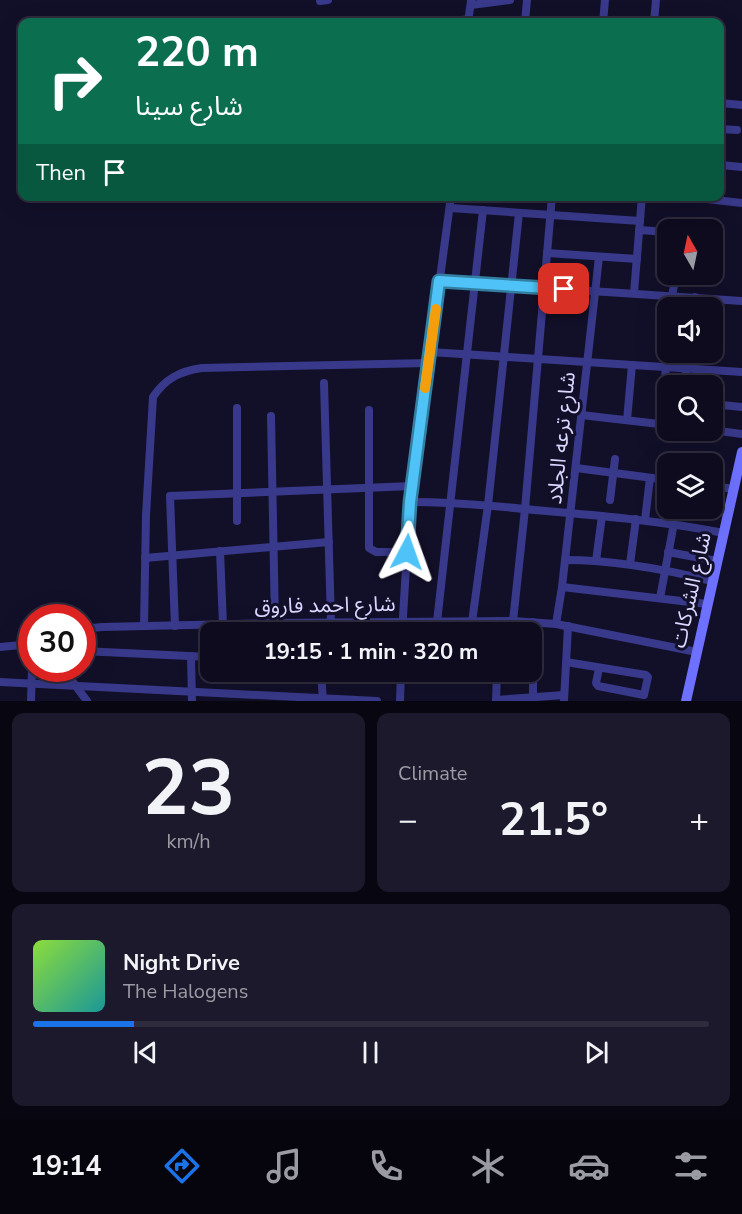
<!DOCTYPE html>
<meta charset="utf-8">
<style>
:root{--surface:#0e0b1f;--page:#1c192c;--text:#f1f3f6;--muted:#9b9ba4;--line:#2e2b3d;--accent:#1a73e8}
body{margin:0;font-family:"Nunito Sans","Noto Sans Arabic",sans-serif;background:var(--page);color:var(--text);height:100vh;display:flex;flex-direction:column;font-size:22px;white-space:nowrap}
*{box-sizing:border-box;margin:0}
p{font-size:20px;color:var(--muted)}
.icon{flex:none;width:33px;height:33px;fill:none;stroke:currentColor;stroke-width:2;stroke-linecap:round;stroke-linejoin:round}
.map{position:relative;height:701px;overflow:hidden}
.details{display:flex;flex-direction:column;gap:12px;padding:12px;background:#080611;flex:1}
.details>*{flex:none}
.hud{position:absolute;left:18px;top:18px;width:706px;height:183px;border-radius:12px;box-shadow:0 6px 24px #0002,0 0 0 2px var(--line);background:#0b6e4f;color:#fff;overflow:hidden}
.needle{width:39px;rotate:351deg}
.buttons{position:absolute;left:657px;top:219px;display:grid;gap:12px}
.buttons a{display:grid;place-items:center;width:66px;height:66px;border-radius:12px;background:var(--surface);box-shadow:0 6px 24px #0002,0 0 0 2px var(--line);font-size:30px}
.speed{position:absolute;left:18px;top:604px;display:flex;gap:12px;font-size:30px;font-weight:700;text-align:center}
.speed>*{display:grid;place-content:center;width:78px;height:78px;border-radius:50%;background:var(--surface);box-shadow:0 6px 24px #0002,0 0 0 2px var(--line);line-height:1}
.speed .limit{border:9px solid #d22;background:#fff;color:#111}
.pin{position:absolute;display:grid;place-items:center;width:51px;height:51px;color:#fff;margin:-26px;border-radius:12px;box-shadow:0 3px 9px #0006}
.me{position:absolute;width:66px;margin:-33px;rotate:4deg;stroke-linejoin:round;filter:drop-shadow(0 0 4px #0008)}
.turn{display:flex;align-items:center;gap:21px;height:126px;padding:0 18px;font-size:27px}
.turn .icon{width:78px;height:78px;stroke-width:2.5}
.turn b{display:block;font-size:42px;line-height:51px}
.then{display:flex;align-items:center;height:57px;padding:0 18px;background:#0003;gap:12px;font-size:22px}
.big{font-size:45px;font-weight:700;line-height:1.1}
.details .tile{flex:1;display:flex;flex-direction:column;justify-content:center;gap:9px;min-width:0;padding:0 21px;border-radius:12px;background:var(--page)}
.details .dial{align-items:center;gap:0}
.dial b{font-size:78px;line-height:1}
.song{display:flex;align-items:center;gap:18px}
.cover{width:72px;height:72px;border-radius:9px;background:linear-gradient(135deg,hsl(90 70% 55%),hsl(180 70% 35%))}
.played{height:6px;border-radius:3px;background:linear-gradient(90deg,var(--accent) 15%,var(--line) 15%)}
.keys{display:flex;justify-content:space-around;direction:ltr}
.heat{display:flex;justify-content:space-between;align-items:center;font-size:33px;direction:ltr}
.details .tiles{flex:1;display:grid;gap:12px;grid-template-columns:1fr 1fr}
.tile:last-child{grid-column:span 2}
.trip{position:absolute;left:200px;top:622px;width:342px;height:60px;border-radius:12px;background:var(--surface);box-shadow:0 6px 24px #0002,0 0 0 2px var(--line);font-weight:700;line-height:60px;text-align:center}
.menu{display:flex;height:96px;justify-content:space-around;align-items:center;background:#06040c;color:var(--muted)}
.menu .icon{width:42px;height:42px}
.menu .selected{color:var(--accent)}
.menu b{font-size:27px;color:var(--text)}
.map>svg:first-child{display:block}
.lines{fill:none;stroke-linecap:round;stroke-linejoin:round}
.street{stroke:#38398a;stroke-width:8}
.secondary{stroke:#6e71ff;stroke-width:10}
.route-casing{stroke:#337fa1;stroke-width:15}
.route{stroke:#4fc3f7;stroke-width:10}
.slow{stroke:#f59e0b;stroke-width:10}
.labels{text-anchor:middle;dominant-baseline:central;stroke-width:6;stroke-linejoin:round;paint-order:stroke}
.street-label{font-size:21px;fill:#d9d7ff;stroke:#120f29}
</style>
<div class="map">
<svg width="742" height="701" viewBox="0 0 742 701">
<rect width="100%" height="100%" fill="#120f29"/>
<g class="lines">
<g class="street">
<path d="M320,1L328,0"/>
<path d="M471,5L510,0"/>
<path d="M449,22L469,19"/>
<path d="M468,22L471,1"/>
<path d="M525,22L527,0"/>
<path d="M603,22L605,0"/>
<path d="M654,22L656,0"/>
<path d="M720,103L742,105"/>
<path d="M720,129L737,130"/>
<path d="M720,165L742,167"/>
<path d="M680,196L742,203"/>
<path d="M450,208L640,221"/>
<path d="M639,230L668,232"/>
<path d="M547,253L637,259"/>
<path d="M439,281L742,301"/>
<path d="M564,289V275"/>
<path d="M634,293L642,196"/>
<path d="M670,308L676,274"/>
<path d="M694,308L695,297"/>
<path d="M665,341L668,322"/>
<path d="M430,352L742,372"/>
<path d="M324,383L331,622"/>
<path d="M685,386L686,369"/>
<path d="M712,404L742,407"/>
<path d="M237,408V521"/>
<path d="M369,410V548L376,552H407"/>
<path d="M581,415L668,425"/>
<path d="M271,416L275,623"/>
<path d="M627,420L632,365"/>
<path d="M661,424L666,367"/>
<path d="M712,430L742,434"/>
<path d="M576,468L668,480"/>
<path d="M712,486L734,489"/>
<path d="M610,500L615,459"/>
<path d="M410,502C449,502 486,505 524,509C592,515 658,520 724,533"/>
<path d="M645,520L650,478"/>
<path d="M220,551L223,625"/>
<path d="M668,552L717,561"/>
<path d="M145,558L329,542"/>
<path d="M565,560C616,560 664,569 712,581"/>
<path d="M596,561L602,516"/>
<path d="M630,564L636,519"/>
<path d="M562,587L707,604"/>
<path d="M660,598L674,523"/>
<path d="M513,621L525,509L552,196"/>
<path d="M437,622L483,210"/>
<path d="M472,622L488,505L519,213"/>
<path d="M533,622V697"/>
<path d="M318,623V633"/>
<path d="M556,624L562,587L599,257"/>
<path d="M144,626L146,515L153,397C165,379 180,371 202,368L428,363"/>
<path d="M175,626L170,496L412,486"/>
<path d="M82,629L102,627L275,623L513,621L556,624L697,652"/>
<path d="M402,633L410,502L451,196"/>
<path d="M497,633V621"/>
<path d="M0,647L32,644"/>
<path d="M82,651L210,657"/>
<path d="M191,656L192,701"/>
<path d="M566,662L646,675L648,677L644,695L598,686L596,683L599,668"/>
<path d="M63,669L87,701"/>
<path d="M321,672L323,701"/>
<path d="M0,682L377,701"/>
<path d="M496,700L564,695"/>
<path d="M31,701L32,669"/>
<path d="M400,701L401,672"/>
<path d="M496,701L497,672"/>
<path d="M564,701L568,626"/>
</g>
<path class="secondary" d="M686,701L742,452"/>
</g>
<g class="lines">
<defs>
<path id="route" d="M407,552L410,502L439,281L564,289"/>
</defs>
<use href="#route" class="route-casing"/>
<use href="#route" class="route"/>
<path class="slow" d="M425,388L436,309"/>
</g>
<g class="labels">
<g class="street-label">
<text transform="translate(561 438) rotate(-84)">شارع ترعه الجلاد</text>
<text transform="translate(691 590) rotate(-77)">شارع الشركات</text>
<text transform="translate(325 605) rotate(-1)">شارع احمد فاروق</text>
</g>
</g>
</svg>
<div class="buttons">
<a><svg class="needle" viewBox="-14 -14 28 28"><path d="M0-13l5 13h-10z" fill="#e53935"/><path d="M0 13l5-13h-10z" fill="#9b9ba4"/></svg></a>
<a><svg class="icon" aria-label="sound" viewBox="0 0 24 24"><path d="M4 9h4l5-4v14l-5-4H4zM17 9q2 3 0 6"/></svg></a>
<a><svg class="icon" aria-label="search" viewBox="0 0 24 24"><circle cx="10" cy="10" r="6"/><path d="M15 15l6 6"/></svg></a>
<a><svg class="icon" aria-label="layers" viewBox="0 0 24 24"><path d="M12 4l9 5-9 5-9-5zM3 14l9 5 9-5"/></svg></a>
</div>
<div class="speed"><div class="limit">30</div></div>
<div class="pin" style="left:564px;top:289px;background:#d93025"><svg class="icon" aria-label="arrive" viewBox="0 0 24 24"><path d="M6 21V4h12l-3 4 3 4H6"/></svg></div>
<svg class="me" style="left:407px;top:552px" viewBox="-20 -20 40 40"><path d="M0-17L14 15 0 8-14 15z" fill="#4fc3f7" stroke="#fff" stroke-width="4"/></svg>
<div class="trip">19:15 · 1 min · 320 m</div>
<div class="hud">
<div class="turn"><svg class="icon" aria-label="right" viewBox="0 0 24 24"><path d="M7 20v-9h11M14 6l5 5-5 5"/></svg><div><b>220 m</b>شارع سينا</div></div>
<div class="then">Then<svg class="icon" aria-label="arrive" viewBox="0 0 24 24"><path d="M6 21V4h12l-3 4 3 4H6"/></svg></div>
</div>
</div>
<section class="details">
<div class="tiles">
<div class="tile dial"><b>23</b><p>km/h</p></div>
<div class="tile"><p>Climate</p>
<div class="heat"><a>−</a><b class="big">21.5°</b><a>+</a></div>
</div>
<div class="tile">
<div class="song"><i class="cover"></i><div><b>Night Drive</b><p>The Halogens</p></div></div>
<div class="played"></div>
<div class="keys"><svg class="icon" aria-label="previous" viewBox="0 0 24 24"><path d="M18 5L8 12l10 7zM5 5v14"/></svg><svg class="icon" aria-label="pause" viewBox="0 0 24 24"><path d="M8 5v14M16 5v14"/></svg><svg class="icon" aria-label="next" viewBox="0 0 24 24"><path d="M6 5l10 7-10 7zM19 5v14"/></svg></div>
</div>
</div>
</section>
<nav class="menu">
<b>19:14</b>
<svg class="icon selected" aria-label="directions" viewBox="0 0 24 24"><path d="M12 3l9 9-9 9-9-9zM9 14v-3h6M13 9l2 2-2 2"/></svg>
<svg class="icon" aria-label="music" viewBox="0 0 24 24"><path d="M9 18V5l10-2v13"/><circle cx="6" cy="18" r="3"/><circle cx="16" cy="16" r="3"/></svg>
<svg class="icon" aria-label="phone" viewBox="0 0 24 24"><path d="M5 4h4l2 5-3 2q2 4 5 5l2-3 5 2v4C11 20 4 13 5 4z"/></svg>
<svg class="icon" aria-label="climate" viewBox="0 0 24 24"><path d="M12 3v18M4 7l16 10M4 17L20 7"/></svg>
<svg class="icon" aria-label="car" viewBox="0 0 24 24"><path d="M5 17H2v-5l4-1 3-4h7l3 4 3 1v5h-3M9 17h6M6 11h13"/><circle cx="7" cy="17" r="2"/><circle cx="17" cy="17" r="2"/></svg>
<svg class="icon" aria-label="filters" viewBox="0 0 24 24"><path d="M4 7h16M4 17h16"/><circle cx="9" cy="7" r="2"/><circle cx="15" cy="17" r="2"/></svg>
</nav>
